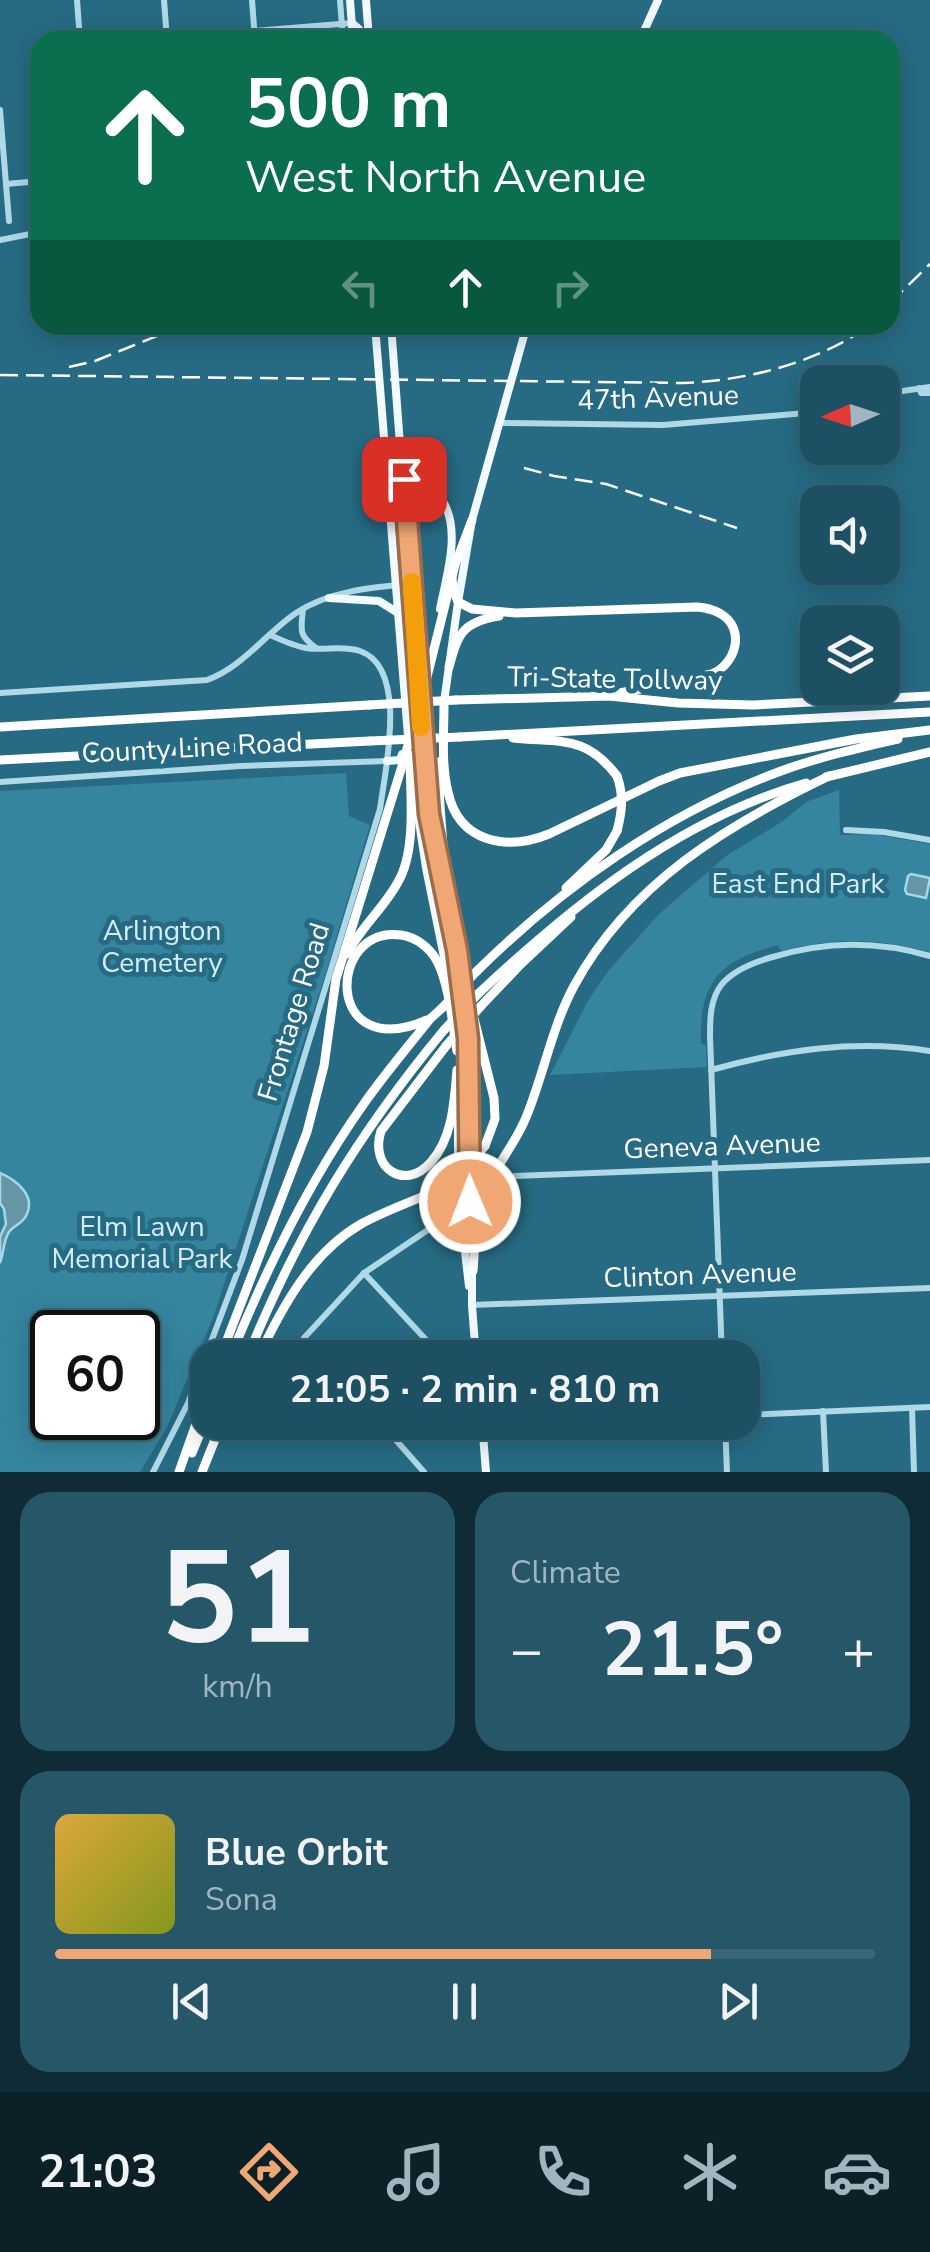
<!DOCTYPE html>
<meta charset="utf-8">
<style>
:root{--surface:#1c5062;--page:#255768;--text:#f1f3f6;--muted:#a0b5be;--line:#3a6777;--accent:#f0a774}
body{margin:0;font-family:"Nunito Sans",sans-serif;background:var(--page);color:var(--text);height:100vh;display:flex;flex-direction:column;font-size:38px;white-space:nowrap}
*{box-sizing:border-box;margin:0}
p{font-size:32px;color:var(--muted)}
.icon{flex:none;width:55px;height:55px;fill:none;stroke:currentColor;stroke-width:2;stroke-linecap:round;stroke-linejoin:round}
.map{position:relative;height:1472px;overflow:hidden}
.details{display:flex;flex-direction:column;gap:20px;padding:20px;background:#0f2c36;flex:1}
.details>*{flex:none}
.banner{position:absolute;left:30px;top:30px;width:870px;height:305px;border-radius:30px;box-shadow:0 5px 25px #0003,0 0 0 2px var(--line);background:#0b6e4f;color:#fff;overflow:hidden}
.needle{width:65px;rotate:267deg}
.buttons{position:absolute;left:800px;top:365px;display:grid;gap:20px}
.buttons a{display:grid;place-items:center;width:100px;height:100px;border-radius:20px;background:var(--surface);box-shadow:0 5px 25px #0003,0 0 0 2px var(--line);font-size:50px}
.speed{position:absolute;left:30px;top:1310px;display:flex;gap:20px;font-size:50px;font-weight:700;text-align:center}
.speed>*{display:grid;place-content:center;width:130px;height:130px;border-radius:50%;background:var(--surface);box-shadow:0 5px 25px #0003,0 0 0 2px var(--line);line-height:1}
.speed .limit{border:5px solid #111;border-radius:15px;background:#fff;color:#111}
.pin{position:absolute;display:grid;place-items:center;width:85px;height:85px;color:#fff;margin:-42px;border-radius:20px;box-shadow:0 5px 15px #0006}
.me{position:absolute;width:110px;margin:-55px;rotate:359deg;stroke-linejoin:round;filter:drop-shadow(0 0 8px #0008)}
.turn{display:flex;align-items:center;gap:35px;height:210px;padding:0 50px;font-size:45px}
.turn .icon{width:130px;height:130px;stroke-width:2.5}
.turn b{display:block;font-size:70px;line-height:85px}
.lanes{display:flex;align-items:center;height:95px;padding:0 50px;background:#0003;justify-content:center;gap:50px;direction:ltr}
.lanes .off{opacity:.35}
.big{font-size:75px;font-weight:700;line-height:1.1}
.details .widget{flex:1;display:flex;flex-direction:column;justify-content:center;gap:15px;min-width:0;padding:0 35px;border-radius:30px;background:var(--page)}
.details .dial{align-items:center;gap:0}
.dial b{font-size:130px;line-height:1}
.song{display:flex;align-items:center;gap:30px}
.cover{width:120px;height:120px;border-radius:15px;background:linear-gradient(135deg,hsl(40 70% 55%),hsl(70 70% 35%))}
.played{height:10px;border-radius:5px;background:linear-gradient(90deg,var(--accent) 80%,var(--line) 80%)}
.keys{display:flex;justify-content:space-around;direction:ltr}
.heat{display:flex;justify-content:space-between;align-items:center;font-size:55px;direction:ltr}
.details .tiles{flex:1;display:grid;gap:20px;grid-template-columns:1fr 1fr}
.widget:last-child{grid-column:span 2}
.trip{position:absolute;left:190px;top:1340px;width:570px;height:100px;border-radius:30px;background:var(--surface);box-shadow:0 5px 25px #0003,0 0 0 2px var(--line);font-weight:700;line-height:100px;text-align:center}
.tab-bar{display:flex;height:160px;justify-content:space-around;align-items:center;background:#0b2027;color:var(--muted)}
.tab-bar .icon{width:70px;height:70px}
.tab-bar .on{color:var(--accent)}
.tab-bar b{font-size:45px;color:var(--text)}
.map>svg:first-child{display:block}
.green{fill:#36859f;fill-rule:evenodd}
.water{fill:#6696a6;stroke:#a3d8e8;stroke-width:2.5}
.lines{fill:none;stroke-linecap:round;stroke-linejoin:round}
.minor{stroke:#afd9e7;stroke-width:6}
.major{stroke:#f1fafe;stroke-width:8}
.highway{stroke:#fff;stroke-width:9}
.rail{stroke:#fff;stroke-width:2.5;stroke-dasharray:18 8;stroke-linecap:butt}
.highway-bridge{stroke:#fff;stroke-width:9}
.route-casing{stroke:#9c6d4b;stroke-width:25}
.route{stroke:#f0a774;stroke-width:18}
.slow{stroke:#f59e0b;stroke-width:18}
.labels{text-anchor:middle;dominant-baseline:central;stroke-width:10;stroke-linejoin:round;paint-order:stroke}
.street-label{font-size:28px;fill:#fff;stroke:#266b83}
.park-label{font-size:28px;fill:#d2edf6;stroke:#266b83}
</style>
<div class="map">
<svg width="930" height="1472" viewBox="0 0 930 1472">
<rect width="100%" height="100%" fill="#266b83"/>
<g class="green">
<path d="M346,773L349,816L370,825L324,979L213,1318L167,1427L140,1472H0V791ZM52,1332H138V1418H52Z"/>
<path d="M839,790L840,835L873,834L930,844V952C873,938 838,937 781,951L778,945C718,960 699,983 701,1044L706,1045L707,1067L550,1075L589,999L609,970L658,915L726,856L783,821L806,802Z"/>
</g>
<g class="water">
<path d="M426,325H503L498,331L427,334L424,331Z"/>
<path d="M911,874L930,878L926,898L907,894L905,890L908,876Z"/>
<path d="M0,1173C16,1180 37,1196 26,1216C22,1224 14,1225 9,1232C3,1241 4,1253 0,1263V1237L6,1224L4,1209L0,1203Z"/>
</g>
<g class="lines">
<g class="minor">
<path d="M77,0L80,40"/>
<path d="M164,0L167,40"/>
<path d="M252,0L255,40"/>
<path d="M340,0L343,40"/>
<path d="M254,31L352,23"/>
<path d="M0,110L9,221"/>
<path d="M6,184L40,181"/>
<path d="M0,240L40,232"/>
<path d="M919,388L921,393H930"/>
<path d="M882,394L930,387"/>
<path d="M500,423L663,425L818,412"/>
<path d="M303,609C301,630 298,635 316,648"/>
<path d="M0,693L207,680C243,667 265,634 296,613C329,591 372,587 411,584"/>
<path d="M0,782L241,766L387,761"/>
<path d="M846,830L884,832L930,840"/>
<path d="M711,1070C783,1050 855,1039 930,1051"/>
<path d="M515,1176L930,1160"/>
<path d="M364,1273L443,1358"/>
<path d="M472,1305L930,1288"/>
<path d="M322,1358L304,1338L364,1273L447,1217"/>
<path d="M722,1358L710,1036C710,1019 710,999 722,984C734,970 752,963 769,958C823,941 876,940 930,956"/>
<path d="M912,1408L914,1472"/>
<path d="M823,1411L826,1472"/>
<path d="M742,1415L930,1407"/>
<path d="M380,1422L424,1472"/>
<path d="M725,1422L727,1472"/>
<path d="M153,1472L188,1403L242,1260L380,809C385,771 409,668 360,651C342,645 324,651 306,648C294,646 281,640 270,635"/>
</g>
<g class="major">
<path d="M350,0L353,40"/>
<path d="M366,0L369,40"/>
<path d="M352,23L359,29L361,40"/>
<path d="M640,40L658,0"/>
<path d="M375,325L408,736"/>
<path d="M391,325L419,697"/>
<path d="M403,450C412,470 430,482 442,500C462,530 446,577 440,609"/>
<path d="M329,598L379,601L398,613"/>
<path d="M444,702L458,602L472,520L527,325"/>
<path d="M420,711L429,814L457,954"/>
<path d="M387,761L400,760L402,754"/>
<path d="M440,761V798L446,881"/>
<path d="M415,795L426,868L451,992"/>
<path d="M466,1022L470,1067L469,1172L472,1243"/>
<path d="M458,1096V1192L469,1286"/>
<path d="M472,1267V1305L476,1358"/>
<path d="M482,1422L486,1472"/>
</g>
<g class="highway">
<path d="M452,578L453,589L458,602L472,609L516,613L697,607C706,608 714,609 721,614C746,629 736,664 712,674L620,693"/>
<path d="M449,667C458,634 462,622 499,616"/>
<path d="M426,681L455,565L472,520"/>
<path d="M456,700L609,696L678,703L753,705L930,696"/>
<path d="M444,704C444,733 441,764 448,792C459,843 507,851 549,834L659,781L680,773L856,739L930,730"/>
<path d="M0,727L369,705"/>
<path d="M460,737L930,712"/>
<path d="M513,738C560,743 585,734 617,776"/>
<path d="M0,760L370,741"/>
<path d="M826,777L930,752"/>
<path d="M566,888L606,850L617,831"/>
<path d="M457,951L494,1098L495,1119L485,1146"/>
<path d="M347,954C361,927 384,908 398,882C417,850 410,792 410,755"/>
<path d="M477,971C563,886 667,813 781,771C819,757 859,748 898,739"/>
<path d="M479,993C574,904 679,819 806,783"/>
<path d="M481,1006L521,964L571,917"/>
<path d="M427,1020C323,1065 327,925 401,935C416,937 430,948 437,961C450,987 452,1023 457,1051"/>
<path d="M446,1046L381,1131C369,1168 405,1192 431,1162C453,1137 454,1102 457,1070"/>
<path d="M473,1271C475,1247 475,1219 483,1196C494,1167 516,1144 527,1115C544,1073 552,1027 574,986C630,883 727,825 829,776"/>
<path d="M220,1358L307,1132L324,1066L336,979L403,763"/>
<path d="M230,1358C266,1269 308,1183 363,1105C384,1075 407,1048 430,1019L442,1008"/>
<path d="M247,1358C298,1232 358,1134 444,1030"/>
<path d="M258,1358C282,1307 311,1253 361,1224C386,1210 414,1201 440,1189"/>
<path d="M192,1453L208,1414"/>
<path d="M179,1472L208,1390"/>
<path d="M202,1472L222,1422"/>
</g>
<g class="rail">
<path d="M890,303L930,264"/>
<path d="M69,367L95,361L184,325"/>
<path d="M0,375L684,383C750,380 816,363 871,325"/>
<path d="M524,468L554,476L606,484L737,528"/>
</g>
<g class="highway-bridge">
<path d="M369,705L456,700"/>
<path d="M370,741L460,737"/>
<path d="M403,763L426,681"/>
<path d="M617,776C624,795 622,812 617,831"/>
<path d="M442,1008L477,971"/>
<path d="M444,1030L479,993"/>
<path d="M446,1046L481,1006"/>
<path d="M440,1189L461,1175L485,1146"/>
</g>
</g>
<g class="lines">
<defs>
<path id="route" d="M404,479L429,814L457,950L468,1038L470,1202"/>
</defs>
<use href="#route" class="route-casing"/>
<use href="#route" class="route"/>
<path class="slow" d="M412,582L421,727"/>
</g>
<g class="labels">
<g class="street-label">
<text transform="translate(658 398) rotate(-2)">47th Avenue</text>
<text transform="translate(615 679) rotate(1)">Tri-State Tollway</text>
<text transform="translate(192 748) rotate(-3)">County Line Road</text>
<text transform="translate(294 1012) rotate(-73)">Frontage Road</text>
<text transform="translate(722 1146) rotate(-2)">Geneva Avenue</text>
<text transform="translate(700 1275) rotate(-2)">Clinton Avenue</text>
</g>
<g class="park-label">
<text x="798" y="884">East End Park</text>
<text x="162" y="931">Arlington<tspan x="162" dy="32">Cemetery</tspan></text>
<text x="142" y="1227">Elm Lawn<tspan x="142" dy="32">Memorial Park</tspan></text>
</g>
</g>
</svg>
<div class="buttons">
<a><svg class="needle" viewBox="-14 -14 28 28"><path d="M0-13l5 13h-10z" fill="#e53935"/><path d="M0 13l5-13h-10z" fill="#a0b5be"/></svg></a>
<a><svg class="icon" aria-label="sound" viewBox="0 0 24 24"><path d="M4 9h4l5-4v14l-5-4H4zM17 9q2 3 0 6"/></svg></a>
<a><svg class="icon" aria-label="layers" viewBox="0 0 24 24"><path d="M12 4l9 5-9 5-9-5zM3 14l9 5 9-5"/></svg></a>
</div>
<div class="speed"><div class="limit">60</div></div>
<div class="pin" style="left:404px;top:479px;background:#d93025"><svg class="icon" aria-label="arrive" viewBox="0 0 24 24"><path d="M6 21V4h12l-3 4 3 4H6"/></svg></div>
<svg class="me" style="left:470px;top:1202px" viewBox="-20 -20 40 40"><circle r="17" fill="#f0a774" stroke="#fff" stroke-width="3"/><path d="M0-11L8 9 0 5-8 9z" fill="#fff"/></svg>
<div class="trip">21:05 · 2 min · 810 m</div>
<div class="banner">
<div class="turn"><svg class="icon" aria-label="ahead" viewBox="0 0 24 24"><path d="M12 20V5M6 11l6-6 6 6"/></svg><div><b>500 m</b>West North Avenue</div></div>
<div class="lanes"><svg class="icon off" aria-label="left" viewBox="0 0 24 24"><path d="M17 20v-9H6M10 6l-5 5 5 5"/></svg><svg class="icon" aria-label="ahead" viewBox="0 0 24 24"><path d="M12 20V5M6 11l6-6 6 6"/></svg><svg class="icon off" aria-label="right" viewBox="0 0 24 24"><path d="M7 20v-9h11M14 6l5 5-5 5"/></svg></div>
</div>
</div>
<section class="details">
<div class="tiles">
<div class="widget dial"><b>51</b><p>km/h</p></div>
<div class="widget"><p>Climate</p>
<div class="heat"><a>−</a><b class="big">21.5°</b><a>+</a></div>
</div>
<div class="widget">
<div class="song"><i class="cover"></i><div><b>Blue Orbit</b><p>Sona</p></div></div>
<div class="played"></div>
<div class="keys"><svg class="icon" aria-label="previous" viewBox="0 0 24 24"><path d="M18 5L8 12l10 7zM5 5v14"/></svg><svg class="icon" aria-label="pause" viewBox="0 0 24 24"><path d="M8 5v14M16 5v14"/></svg><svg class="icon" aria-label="next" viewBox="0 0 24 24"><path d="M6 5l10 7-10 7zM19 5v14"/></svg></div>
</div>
</div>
</section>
<nav class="tab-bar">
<b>21:03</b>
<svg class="icon on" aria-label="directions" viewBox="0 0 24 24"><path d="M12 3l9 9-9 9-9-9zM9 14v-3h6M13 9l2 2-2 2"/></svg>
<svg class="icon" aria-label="music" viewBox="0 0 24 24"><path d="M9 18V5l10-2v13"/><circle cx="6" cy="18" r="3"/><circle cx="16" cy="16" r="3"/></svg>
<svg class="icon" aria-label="phone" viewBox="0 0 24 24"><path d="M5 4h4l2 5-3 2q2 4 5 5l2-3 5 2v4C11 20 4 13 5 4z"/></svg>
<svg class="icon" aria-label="climate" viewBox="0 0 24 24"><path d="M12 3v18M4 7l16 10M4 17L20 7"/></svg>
<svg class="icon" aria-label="car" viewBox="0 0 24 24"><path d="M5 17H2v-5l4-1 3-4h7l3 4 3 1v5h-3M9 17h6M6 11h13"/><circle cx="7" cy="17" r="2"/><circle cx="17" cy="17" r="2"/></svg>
</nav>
